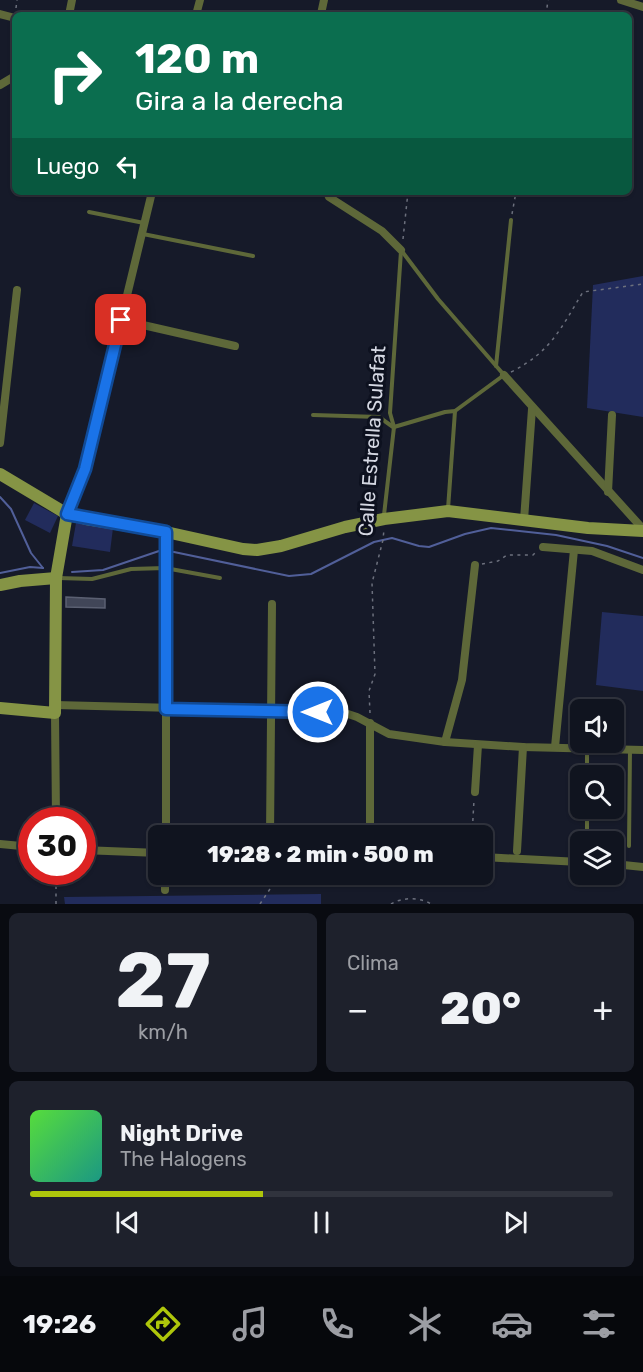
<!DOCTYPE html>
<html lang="es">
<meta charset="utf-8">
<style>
:root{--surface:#10141f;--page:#1e212c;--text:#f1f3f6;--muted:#9c9ea4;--line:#30333d;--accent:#aec60b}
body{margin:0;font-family:Rubik,sans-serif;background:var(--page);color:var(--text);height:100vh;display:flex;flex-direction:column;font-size:22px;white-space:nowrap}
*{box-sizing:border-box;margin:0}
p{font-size:20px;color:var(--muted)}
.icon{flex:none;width:33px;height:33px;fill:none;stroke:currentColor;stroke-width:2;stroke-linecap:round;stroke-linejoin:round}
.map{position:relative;height:904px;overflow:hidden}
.side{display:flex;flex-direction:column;gap:9px;padding:9px;background:#090b11;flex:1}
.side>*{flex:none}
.guide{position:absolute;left:12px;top:12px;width:620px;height:183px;border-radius:9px;box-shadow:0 2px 4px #0004,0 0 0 2px var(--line);background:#0b6e4f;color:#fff;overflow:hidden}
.buttons{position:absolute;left:570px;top:699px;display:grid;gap:12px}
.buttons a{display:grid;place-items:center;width:54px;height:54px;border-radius:9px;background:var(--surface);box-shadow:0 2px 4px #0004,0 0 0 2px var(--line);font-size:30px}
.speed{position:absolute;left:18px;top:807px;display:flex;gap:12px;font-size:30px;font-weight:700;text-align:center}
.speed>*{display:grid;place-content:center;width:78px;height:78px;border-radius:50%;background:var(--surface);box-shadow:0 2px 4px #0004,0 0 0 2px var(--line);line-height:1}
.speed .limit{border:9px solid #d22;background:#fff;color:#111}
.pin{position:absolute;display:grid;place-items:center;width:51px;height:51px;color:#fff;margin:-26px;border-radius:12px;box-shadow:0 3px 9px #0006}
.me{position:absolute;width:66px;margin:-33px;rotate:270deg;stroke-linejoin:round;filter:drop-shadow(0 0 4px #0008)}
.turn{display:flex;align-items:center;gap:21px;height:126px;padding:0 24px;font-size:27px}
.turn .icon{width:78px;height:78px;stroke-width:2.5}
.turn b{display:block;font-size:42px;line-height:51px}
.then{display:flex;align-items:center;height:57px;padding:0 24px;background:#0003;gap:12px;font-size:22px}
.big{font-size:45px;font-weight:800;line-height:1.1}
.side .tile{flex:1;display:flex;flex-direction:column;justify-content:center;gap:9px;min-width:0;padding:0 21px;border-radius:9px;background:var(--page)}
.side .dial{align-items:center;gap:0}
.dial b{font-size:78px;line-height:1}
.song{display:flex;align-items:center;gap:18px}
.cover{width:72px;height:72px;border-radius:9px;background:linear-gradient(135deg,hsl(110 70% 55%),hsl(170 70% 35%))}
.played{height:6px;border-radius:3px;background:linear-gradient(90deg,var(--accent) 40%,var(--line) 40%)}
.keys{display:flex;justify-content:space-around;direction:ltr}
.heat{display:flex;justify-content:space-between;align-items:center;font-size:33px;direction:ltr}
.side .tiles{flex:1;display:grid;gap:9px;grid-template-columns:1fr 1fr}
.tile:last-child{grid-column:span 2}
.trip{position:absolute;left:148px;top:825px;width:345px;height:60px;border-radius:9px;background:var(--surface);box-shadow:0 2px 4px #0004,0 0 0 2px var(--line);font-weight:800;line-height:60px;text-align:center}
.tab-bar{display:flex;height:96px;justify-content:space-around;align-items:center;background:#06080c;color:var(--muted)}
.tab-bar .icon{width:42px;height:42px}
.tab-bar .active{color:var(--accent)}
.tab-bar b{font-size:27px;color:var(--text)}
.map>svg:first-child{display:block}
.green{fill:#222c5c}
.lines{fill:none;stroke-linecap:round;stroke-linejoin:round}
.stream{stroke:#515f99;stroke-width:2}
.building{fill:#414658;stroke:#5b6072;stroke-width:1.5}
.path{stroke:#6c707d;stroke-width:1.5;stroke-dasharray:3 4.5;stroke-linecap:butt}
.lane{stroke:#5e6839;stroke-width:4}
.street{stroke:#5e6839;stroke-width:8}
.secondary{stroke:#859445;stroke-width:12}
.route-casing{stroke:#114b97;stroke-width:15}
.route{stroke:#1a73e8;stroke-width:10}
.labels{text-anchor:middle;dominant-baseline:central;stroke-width:6;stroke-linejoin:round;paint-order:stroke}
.street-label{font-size:20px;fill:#d5d8e3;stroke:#0d111f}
</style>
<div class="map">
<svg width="643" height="904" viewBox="0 0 643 904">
<rect width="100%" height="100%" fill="#161a29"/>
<g class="green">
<path d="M643,276V417L587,408L593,285Z"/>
<path d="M34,503L58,516L50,533L25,520Z"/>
<path d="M76,523L113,528L110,552L72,546Z"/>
<path d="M602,612L643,616V691L596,685Z"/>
<path d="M321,894V904H65L64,897Z"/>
</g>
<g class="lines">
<g class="stream">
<path d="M0,497L11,509L31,553L43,568"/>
<path d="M72,572L103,570L159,551L174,552L289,576L311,574L374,542L392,538L419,546L429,547L465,534L491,528L556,535L607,546L643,558"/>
<path d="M0,573L30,567L43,568"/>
</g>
</g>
<path class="building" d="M66,597L105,599V608L66,607Z"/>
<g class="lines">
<g class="path">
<path d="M16,8L17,0"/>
<path d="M426,15V14"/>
<path d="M546,15L548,0"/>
<path d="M512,214L516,192"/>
<path d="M403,239L408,192"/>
<path d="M511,372C551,352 561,328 583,292L643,284"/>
<path d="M482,564L498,561L507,555H533L537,551"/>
<path d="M370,713L369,691L375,674L372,583L383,540L384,529"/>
<path d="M472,836L474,800"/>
<path d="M56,904V872"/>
<path d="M260,904L270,889V874"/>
<path d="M391,904C402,897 420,897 431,904"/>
</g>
<g class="lane">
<path d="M89,212L144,223"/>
<path d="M143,234L253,256"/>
<path d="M496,366L511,220"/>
<path d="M313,415L379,417L393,427"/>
<path d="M394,427L445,412L455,411L504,375L438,299L401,250"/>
<path d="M448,509L455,411"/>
<path d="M384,515L394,427L390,413L401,251"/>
<path d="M58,578L92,579L131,569L165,568L220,578"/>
<path d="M587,776V748"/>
<path d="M587,842V808"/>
<path d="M629,846L630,750"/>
</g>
<g class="street">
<path d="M621,0L643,7"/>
<path d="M0,14L15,18"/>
<path d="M321,14L324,0"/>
<path d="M69,15L72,0"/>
<path d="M196,15L200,0"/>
<path d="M0,85L15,76"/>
<path d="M327,192L329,197L382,231L401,250"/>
<path d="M121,320L235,346"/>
<path d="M504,375L643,529"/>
<path d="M0,443L17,290"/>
<path d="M608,492L612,415"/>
<path d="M67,514L85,469L152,192"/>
<path d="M524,520L532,409"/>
<path d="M543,547L592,551L643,570"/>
<path d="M55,705L342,712L357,717L389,734L445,742L523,747L643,750"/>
<path d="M55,713L56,820"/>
<path d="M445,742L462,680L475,565"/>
<path d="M555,747L574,550"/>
<path d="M475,792L478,745"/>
<path d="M166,836V532"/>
<path d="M270,836L272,604"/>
<path d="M370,836V723"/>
<path d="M0,844L32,847"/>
<path d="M82,850L159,853"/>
<path d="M517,851L523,747"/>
<path d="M483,857L580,862"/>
<path d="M614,864L643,867"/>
<path d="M165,890V874"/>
</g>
<g class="secondary">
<path d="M0,474L67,514L86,519L166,532L243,549L257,550L281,546L345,527L384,519L448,511L588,528L643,531"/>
<path d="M0,585L20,581L56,578"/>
<path d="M0,708L55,713L56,578L67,514"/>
</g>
</g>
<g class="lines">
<defs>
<path id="route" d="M121,320L85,469L67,514L166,532V709L318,712"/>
</defs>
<use href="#route" class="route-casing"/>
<use href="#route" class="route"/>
</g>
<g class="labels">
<g class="street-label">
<text transform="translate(372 441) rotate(-86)">Calle Estrella Sulafat</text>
</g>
</g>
</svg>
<div class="buttons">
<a><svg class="icon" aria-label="sound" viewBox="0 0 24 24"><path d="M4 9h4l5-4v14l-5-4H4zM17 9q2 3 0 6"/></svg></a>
<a><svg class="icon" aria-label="search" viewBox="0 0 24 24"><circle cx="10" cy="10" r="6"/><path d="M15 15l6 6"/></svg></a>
<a><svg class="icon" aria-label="layers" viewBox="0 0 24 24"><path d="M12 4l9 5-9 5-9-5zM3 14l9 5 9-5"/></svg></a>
</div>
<div class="speed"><div class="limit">30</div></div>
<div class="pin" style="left:121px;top:320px;background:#d93025"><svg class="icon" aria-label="arrive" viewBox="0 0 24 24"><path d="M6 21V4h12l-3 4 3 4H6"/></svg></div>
<svg class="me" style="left:318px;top:712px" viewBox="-20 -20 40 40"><circle r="17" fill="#1a73e8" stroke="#fff" stroke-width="3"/><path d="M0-11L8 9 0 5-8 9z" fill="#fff"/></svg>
<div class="trip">19:28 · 2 min · 500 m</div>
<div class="guide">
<div class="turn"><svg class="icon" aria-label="right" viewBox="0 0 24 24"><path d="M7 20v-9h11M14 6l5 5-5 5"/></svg><div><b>120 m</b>Gira a la derecha</div></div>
<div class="then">Luego<svg class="icon" aria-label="left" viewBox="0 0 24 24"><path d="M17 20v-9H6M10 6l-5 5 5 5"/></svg></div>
</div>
</div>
<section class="side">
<div class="tiles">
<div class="tile dial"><b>27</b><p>km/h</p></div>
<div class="tile"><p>Clima</p>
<div class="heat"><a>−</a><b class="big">20°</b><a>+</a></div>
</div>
<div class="tile">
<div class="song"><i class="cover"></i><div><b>Night Drive</b><p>The Halogens</p></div></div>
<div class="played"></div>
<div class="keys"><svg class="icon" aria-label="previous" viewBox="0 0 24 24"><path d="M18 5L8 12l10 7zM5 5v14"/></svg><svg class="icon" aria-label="pause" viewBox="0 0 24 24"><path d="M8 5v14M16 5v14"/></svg><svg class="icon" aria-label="next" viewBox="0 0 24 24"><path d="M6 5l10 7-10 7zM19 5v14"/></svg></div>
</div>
</div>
</section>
<nav class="tab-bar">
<b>19:26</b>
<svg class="icon active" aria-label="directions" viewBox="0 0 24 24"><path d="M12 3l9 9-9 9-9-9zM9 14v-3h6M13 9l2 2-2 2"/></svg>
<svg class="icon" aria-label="music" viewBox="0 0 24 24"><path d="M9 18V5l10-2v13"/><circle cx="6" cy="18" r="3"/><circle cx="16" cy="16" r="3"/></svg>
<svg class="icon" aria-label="phone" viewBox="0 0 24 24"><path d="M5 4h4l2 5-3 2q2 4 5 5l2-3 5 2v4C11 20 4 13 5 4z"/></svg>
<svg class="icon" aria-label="climate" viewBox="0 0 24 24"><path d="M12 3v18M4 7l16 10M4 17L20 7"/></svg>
<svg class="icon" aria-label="car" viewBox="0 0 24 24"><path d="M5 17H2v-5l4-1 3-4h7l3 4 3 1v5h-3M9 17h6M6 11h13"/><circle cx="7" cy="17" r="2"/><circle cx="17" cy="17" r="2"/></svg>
<svg class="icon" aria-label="filters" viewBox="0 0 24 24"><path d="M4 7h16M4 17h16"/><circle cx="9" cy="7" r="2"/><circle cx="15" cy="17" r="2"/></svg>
</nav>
